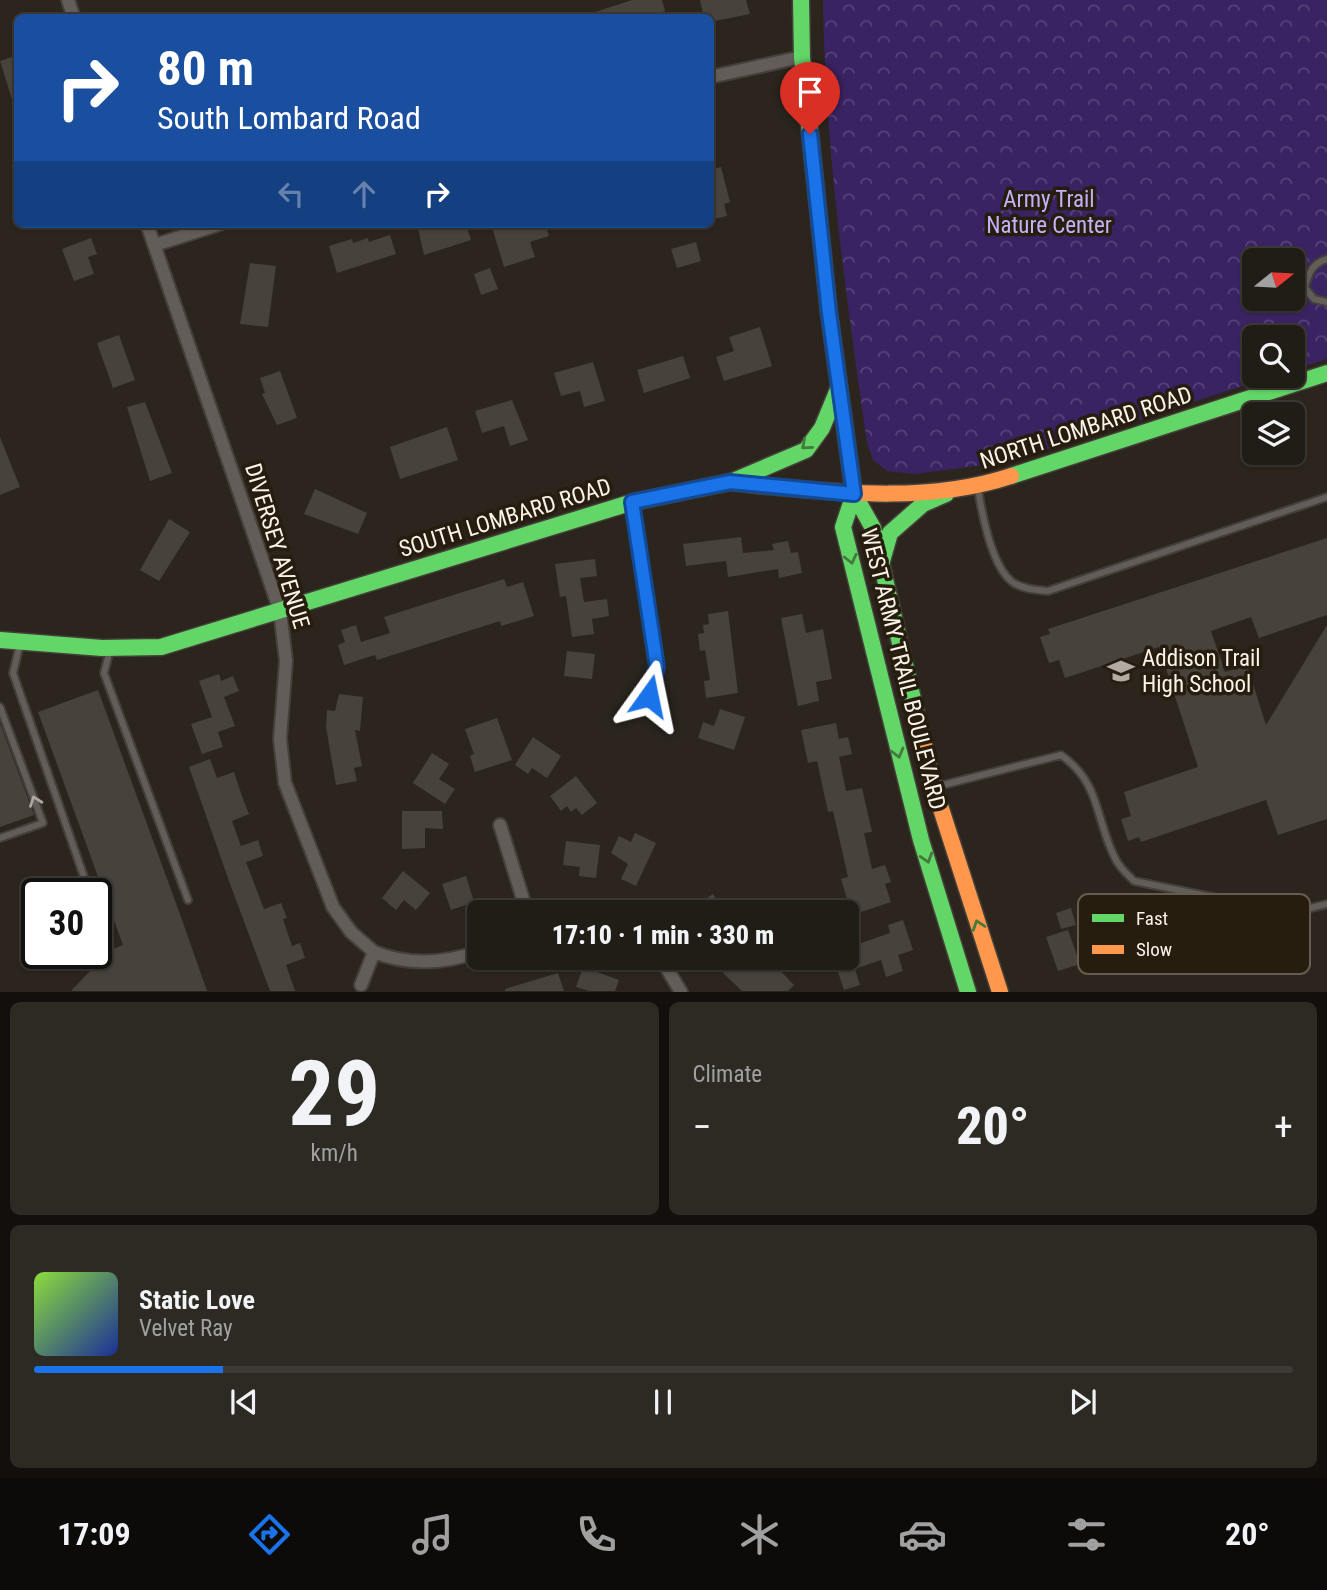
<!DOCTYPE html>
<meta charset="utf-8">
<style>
:root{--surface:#201c16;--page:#2d2923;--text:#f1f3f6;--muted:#a2a1a1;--line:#3d3a35;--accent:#1a73e8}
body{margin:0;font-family:"Roboto Condensed",sans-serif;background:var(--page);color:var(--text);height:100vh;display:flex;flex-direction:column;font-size:26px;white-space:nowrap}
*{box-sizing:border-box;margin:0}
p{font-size:23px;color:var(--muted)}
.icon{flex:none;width:38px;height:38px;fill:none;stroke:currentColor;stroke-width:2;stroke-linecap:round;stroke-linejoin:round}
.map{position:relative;height:992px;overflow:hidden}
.sheet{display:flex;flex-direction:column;gap:10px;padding:10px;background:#120f0c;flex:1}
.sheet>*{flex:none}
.top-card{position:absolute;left:14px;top:14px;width:700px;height:214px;border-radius:10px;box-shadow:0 2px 5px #0004,0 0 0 2px var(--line);background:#1a4fa0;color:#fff;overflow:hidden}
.needle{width:46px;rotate:72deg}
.buttons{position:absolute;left:1242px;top:248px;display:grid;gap:14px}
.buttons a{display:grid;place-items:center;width:63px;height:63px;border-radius:10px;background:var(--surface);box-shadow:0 2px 5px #0004,0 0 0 2px var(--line);font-size:35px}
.speed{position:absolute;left:21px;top:878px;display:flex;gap:14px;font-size:35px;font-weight:700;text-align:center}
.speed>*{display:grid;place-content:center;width:91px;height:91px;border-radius:50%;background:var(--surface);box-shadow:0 2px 5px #0004,0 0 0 2px var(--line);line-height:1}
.speed .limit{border:4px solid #111;border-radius:10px;background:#fff;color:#111}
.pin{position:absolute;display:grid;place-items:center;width:60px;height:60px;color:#fff;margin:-72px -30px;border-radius:50% 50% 50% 0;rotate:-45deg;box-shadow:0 0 7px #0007}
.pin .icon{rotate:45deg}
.me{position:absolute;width:77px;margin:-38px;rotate:12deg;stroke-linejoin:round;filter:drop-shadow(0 0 5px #0008)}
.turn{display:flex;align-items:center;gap:24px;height:147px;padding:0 28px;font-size:32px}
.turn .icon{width:91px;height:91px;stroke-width:2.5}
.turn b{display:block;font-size:49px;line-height:60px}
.lanes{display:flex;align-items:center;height:66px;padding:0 28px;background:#0003;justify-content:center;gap:35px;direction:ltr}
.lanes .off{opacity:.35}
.big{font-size:52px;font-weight:800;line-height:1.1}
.sheet .card{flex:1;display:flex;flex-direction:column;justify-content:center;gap:10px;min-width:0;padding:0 24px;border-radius:10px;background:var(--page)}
.sheet .dial{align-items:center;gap:0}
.dial b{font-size:91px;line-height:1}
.song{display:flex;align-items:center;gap:21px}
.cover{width:84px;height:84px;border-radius:10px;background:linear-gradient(135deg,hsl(90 70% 55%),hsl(230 70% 35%))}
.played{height:7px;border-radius:4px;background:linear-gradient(90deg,var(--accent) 15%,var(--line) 15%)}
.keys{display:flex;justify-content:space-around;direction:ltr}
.heat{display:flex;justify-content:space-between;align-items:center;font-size:38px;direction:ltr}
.sheet .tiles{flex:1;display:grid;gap:10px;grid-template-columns:1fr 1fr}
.card:last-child{grid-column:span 2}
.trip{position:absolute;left:467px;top:900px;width:392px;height:70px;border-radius:10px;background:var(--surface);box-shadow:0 2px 5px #0004,0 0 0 2px var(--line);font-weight:800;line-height:70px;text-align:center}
.tab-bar{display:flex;height:112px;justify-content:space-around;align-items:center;background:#0d0b09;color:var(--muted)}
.tab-bar .icon{width:49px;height:49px}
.tab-bar .on{color:var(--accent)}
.tab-bar b{font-size:32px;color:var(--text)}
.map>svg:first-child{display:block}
.park{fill:url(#park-crowns);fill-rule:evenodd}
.building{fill:#47423c}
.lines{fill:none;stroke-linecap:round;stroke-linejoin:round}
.lane-casing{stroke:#453f3a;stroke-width:10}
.street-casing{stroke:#453f3a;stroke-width:16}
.fast-casing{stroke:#453f3a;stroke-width:19}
.slow-casing{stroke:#453f3a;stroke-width:19}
.lane{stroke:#625d58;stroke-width:6}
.street{stroke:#625d58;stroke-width:12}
.fast{stroke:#63d668;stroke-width:16}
.slow{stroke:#ff974d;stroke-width:16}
.oneway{stroke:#447a3c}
.oneway2{stroke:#aea8a1}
.route-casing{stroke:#114b97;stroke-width:18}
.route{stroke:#1a73e8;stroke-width:12}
.labels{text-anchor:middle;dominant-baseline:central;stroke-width:7;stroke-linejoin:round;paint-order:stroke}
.park-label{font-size:23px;fill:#c2b2f6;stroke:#261d0f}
.street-label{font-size:23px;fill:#f9f3ea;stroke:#261d0f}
.poi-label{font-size:23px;fill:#f9f3ea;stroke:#261d0f;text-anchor:start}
.key{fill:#261d0f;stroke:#655d51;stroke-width:2}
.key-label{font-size:19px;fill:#f9f3ea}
</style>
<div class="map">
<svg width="1327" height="992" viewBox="0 0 1327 992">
<defs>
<pattern id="park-crowns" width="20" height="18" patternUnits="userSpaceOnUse" patternTransform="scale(1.75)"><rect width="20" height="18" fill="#3a2362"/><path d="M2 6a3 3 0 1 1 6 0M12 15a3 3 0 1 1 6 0" fill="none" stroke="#574379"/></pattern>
</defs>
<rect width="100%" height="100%" fill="#2b251e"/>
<path class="park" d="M823,0H1327V359L1293,370V338H1255V376H1273L1012,461L915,474L887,471L873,460L867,443C846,296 825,149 823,0ZM1255,261H1293V299H1255Z"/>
<g class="building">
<path d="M632,0H662L665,11L644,18H586V15Z"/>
<path d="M700,0H746L750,14L710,22V18H704Z"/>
<path d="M18,55V111L16,112L0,61Z"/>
<path d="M721,167L730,202L724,204L727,216L710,220V170Z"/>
<path d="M417,224H466L471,240L424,255Z"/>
<path d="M491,224H545L549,236L530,242L535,257L504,267Z"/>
<path d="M390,235L396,254L337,273L329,246L352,239L353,243L368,238L369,242Z"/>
<path d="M91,238L97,254L88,257L94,274L74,281L62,249Z"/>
<path d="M696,242L701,261L677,268L671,249Z"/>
<path d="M250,263L276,266L268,327L240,324Z"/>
<path d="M490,268L498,289L481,295L474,274Z"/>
<path d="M760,327L772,366L724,381L716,357L734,351L729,337Z"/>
<path d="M119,335L135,380L113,388L97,343Z"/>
<path d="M683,356L690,378L644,393L637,370Z"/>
<path d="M593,362L605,401L584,407L580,391L561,396L554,373Z"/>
<path d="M280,371L297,418L277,425L262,394L265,393L260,378Z"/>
<path d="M512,400L528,440L510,446L504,426L482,433L475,411Z"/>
<path d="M145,402L172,473L150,481L127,407Z"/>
<path d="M447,427L458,460L400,479L390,447Z"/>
<path d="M0,437L20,487L0,495Z"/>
<path d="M315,489L367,513L358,534L304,514Z"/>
<path d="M169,519L190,532L159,581L140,570Z"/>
<path d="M741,537L743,553L774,550L772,544L788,541L791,553L798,552L802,573L779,578L778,569L728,577L726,561L686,566L683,544Z"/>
<path d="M1327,538V615L1259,638L1251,617L1211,631L1225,672L1247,665L1266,725L1327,625V819L1278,835L1266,800L1141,842L1139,837L1128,841L1121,819L1131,816L1124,792L1198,767L1159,647L1065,678L1059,660L1049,663L1040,637L1050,634L1048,629Z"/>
<path d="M595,559L597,576L580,578L584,602L607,599L609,616L592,619L594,634L572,637L566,596L560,597L555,564Z"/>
<path d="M504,579L507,587L523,582L534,616L501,626L500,621L377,660L375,655L344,665L338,645L345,642L341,630L356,625L361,642L390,633L384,617Z"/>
<path d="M728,611L738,693L706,698L704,681L710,680L705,650L700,651L698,634L704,633L703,625L709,624L708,614Z"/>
<path d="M802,614L806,633L823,629L832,679L816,682L819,701L798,706L781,618Z"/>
<path d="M567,651L595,654L592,679L564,676Z"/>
<path d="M219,674L221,681L233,676L239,691L224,697L235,726L218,732L223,747L202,754L191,724L212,717L199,681Z"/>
<path d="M98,690L181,917L207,991H71L110,950L123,945L38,712Z"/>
<path d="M339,694L363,697L360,731L355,730L362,766L354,768L357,781L336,785L326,727L327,710L335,711Z"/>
<path d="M720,709L745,717L734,750L698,738L703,722L714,726Z"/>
<path d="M497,718L512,760L475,772L470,756L474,754L465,729Z"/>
<path d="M0,723L34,815L0,827Z"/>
<path d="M836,723L839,739L848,737L852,754L839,757L846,791L862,788L872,832L864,833L872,869L885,865L891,882L885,884L891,902L852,915L841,879L848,877L833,811L828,812L817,761L808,763L801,730Z"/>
<path d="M533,737L561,756L547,778L532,768L528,774L515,765Z"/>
<path d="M432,753L449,764L439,779L455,789L445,804L413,783Z"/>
<path d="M210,759L217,778L234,772L243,799L249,814L232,821L241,846L258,840L263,856L246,862L264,909L281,903L287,918L283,919L292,946L300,943L305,958L286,965L295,991H270L230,884L189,767Z"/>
<path d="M576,776L597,803L582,815L576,808L571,812L567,806L561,811L550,796Z"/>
<path d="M402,811H442L443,829L425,828V848L402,849Z"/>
<path d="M635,833L656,843L636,886L621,879L628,864L611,853L619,836L631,842Z"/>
<path d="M566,841L600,845L596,878L579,876L580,867L563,865Z"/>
<path d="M403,871L430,893L416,910L404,900L396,910L382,898Z"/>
<path d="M466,876L474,902L451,910L442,884Z"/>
<path d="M713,894L724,912H685Z"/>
<path d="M1071,908L1076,925L1061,929L1056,913Z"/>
<path d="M903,920L913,950L898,955L903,971L886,977L881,960L855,969L860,985L844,990L833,957H847V948L890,933L888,925Z"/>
<path d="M1068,930L1080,964L1058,971L1046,937Z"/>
<path d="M719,957H767L794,985L788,991H742L723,973L728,967Z"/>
<path d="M583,967L619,980L615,991H589L576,987Z"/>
<path d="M558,973L564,991H505V989Z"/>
</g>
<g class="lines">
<defs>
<g id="lane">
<path d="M1327,259C1313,263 1308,273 1305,288L1314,299L1327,302"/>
<path d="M978,489C982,514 991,564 1011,581C1021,589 1036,590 1048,591L1327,497"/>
<path d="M20,644L13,673L90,894"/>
<path d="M110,650L104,673L188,900"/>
<path d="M0,707L43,823L0,838"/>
<path d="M935,787L1061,755C1102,784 1095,821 1116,860C1120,868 1128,875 1134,881L1290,913L1327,904"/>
</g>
<g id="street">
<path d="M68,0L74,18"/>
<path d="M710,77L802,57"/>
<path d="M147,224L280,611L286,661L280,739L285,783L333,907L351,932L374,952"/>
<path d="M155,245L220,224"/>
<path d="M633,502L657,667L649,696"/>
<path d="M500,825L527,912"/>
<path d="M660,957L681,992"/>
<path d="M361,985L374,952C409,966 444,964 480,951"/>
</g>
<g id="fast">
<path d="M801,0L802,57L829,313L854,494L873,528L920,729"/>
<path d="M1011,476L1327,373"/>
<path d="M733,481L806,450L822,428L839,387"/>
<path d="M854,494L843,527L921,840L968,992"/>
<path d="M882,561L890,533L923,504L946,494"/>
<path d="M0,640L102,648L161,647L633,502L730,482L757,485"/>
</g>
<g id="slow">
<path d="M757,485C840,493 930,503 1011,476"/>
<path d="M920,729L934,787L1000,992"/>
</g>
</defs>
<use href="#lane" class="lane-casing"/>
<use href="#street" class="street-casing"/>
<use href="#fast" class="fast-casing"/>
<use href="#slow" class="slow-casing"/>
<use href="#lane" class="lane"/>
<use href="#street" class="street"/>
<use href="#fast" class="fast"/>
<use href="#slow" class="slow"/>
</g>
<defs><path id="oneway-chevron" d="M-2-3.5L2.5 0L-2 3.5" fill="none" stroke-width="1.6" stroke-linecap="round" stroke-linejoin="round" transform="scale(1.75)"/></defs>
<g class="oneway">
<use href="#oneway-chevron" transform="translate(806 445) rotate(139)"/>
<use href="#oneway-chevron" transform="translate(851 559) rotate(77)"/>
<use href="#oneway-chevron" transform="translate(898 753) rotate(75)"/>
<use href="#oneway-chevron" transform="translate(927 858) rotate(73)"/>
<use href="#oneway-chevron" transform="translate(978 925) rotate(-108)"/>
</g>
<use class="oneway2" href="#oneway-chevron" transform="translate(35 801) rotate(-110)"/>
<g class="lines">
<defs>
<path id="route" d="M649,696L657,667L632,502L730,482L854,494L829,313L810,134"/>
</defs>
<use href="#route" class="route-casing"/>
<use href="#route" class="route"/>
</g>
<defs>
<symbol id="school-bare" viewBox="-9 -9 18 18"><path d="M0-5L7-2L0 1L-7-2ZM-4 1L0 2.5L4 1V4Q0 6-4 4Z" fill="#b1aba3" stroke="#261d0f" stroke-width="2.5" paint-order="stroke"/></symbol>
</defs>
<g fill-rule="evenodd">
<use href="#school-bare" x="1102" y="652" width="38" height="38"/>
</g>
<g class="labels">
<g class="park-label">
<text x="1049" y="199">Army Trail<tspan x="1049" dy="26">Nature Center</tspan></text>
</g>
<g class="street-label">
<text transform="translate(1086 428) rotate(-18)">NORTH LOMBARD ROAD</text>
<text transform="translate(505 518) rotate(-17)">SOUTH LOMBARD ROAD</text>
<text transform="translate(277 546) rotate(73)">DIVERSEY AVENUE</text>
<text transform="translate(903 669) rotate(76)">WEST ARMY TRAIL BOULEVARD</text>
</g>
<g class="poi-label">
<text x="1142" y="658">Addison Trail<tspan x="1142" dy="26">High School</tspan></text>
</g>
</g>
<rect x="1078" y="894" width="232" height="80" rx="10" class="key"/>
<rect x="1092" y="914" width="32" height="8" fill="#63d668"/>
<rect x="1092" y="945" width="32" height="9" fill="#ff974d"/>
<g class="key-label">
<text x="1136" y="925">Fast</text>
<text x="1136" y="956">Slow</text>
</g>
</svg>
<div class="buttons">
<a><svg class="needle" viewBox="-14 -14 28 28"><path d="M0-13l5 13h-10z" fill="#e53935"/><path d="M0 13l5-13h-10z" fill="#a2a1a1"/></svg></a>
<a><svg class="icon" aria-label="search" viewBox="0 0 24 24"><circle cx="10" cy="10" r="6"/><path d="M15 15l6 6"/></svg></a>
<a><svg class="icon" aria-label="layers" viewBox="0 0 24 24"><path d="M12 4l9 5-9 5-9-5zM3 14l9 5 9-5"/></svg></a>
</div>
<div class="speed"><div class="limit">30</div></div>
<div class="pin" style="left:810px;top:134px;background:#d93025"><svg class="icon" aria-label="arrive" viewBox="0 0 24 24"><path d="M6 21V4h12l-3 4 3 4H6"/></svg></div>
<svg class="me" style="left:649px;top:696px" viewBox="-20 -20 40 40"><path d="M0-17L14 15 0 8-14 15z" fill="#1a73e8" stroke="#fff" stroke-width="4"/></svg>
<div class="trip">17:10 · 1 min · 330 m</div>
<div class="top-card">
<div class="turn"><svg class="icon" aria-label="right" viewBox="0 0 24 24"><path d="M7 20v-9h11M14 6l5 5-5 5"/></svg><div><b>80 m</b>South Lombard Road</div></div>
<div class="lanes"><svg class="icon off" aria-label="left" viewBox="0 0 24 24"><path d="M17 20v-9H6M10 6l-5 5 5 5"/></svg><svg class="icon off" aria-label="ahead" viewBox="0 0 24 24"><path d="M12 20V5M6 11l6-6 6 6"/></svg><svg class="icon" aria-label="right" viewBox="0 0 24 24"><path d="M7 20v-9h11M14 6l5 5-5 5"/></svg></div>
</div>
</div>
<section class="sheet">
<div class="tiles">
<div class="card dial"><b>29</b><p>km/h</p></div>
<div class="card"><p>Climate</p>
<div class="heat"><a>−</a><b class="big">20°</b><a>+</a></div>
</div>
<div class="card">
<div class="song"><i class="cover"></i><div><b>Static Love</b><p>Velvet Ray</p></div></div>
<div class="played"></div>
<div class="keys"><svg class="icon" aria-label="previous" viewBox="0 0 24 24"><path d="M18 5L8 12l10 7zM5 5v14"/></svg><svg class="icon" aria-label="pause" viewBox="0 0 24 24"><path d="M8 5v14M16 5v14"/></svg><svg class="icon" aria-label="next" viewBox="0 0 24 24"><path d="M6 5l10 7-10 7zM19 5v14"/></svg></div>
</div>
</div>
</section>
<nav class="tab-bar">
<b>17:09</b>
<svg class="icon on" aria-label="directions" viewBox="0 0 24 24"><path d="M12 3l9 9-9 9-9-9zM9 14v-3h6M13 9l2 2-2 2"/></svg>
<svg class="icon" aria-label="music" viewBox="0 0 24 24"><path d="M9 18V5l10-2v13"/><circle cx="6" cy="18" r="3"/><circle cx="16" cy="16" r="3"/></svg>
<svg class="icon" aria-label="phone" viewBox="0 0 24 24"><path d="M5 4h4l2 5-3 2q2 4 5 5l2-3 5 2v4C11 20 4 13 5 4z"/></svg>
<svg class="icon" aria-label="climate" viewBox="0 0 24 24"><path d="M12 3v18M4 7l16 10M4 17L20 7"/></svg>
<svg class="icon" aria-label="car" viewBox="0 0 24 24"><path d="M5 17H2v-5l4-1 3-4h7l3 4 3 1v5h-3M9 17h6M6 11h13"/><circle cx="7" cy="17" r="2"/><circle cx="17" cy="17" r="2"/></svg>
<svg class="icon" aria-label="filters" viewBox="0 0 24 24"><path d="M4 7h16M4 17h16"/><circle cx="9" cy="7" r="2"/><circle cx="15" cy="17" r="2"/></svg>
<b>20°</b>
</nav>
